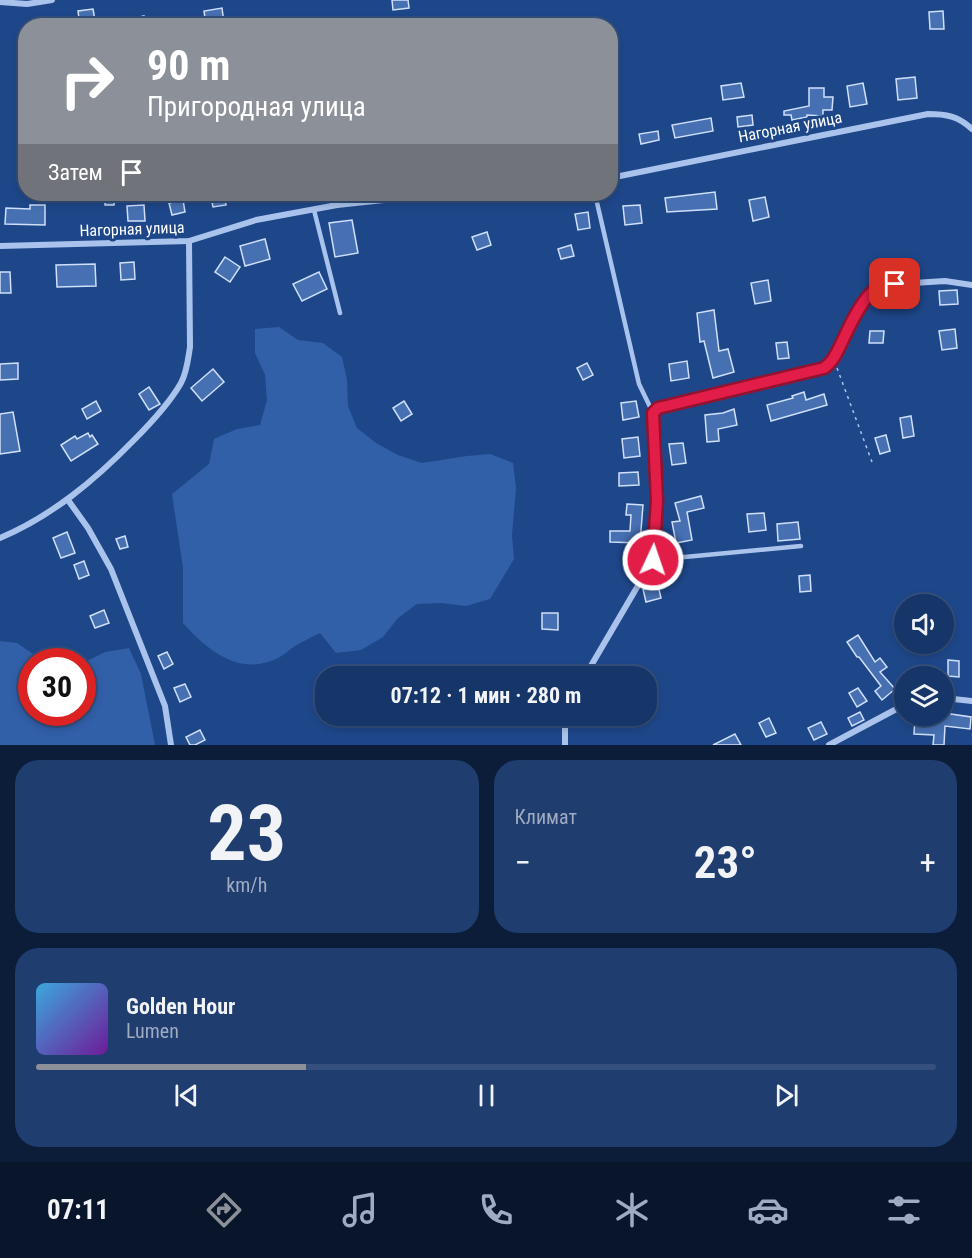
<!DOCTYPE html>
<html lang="ru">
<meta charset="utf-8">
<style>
:root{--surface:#163568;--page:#1f3d6e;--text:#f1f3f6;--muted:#9eabc0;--line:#35507c;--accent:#8c9099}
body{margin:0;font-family:"Roboto Condensed",sans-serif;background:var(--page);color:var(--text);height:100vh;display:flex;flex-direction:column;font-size:22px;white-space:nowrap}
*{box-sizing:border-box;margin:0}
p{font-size:20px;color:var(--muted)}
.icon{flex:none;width:33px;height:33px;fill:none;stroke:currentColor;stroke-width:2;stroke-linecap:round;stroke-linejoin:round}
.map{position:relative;height:745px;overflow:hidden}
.drawer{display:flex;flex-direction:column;gap:15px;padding:15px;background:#0c1d39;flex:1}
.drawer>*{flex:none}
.banner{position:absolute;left:18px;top:18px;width:600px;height:183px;border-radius:24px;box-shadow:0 3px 9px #0003,0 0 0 2px var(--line);background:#8c9099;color:#fff;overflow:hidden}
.buttons{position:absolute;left:894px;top:594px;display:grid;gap:12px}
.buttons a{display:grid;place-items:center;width:60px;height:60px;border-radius:50%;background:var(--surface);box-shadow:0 3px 9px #0003,0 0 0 2px var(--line);font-size:30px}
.speed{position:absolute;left:18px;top:648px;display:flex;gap:12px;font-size:30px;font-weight:700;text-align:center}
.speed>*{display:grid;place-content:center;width:78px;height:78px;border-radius:50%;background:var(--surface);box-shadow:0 3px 9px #0003,0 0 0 2px var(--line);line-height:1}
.speed .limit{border:9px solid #d22;background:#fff;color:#111}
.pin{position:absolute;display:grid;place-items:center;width:51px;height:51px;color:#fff;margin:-26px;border-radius:12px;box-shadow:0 3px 9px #0006}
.me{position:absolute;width:66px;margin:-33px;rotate:3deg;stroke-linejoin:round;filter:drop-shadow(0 0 4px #0008)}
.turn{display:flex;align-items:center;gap:21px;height:126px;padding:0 30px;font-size:27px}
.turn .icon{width:78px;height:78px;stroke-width:2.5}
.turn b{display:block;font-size:42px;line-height:51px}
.then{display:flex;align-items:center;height:57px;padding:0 30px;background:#0003;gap:12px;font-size:22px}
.big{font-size:45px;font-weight:700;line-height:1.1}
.drawer .tile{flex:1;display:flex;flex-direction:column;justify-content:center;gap:9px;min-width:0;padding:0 21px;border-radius:24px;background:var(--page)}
.drawer .dial{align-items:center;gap:0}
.dial b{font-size:78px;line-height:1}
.song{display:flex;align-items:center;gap:18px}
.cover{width:72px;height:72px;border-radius:9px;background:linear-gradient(135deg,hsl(200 70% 55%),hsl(280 70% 35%))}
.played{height:6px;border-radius:3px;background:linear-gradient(90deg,var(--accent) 30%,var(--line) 30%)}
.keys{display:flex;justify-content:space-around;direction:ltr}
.heat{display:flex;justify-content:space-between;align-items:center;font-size:33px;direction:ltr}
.drawer .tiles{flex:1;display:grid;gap:15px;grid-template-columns:1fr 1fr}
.tile:last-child{grid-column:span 2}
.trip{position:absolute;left:315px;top:666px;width:342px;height:60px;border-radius:24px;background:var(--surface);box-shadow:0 3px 9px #0003,0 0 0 2px var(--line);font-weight:700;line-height:60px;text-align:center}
.menu{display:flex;height:96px;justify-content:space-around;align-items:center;background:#09152a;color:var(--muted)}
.menu .icon{width:42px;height:42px}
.menu .current{color:var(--accent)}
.menu b{font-size:27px;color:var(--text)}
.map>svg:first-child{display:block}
.green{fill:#315fa8}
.building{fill:#4670b2;stroke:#cfdff9;stroke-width:1.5}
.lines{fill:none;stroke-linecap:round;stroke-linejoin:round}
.path{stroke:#aac3ec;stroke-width:1.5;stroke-dasharray:3 4.5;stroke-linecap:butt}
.lane{stroke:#aac3ec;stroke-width:4.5}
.street{stroke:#aac3ec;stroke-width:6}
.route-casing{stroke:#92132f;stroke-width:15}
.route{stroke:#e11d48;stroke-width:10}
.labels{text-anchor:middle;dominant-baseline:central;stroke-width:6;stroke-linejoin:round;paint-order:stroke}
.street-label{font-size:16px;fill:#fff;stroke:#1e478a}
</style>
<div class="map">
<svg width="972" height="745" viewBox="0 0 972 745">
<rect width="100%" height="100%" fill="#1e478a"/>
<g class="green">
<path d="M279,327L298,340L323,343L342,357L347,380L348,406L357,428L376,443L398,455L422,463L467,456L490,454L513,463L516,488L512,535L514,559L490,599L466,606L441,603L417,604L398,618L383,637L361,650L336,653L320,633C312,637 303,641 295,646C289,650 283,656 276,659C238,676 207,650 183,623V568L172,494L209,464L214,439L237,429L260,425L267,400L265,375L255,353V329Z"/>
<path d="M0,641L17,643L39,658L50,661L32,662V712H82L83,663L105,652L129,648L141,674L155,745H0Z"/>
</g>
<g class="building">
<path d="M392,0H408L409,8L393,10Z"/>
<path d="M222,8L224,23L206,25L204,11Z"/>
<path d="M93,9L96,26H80L78,11Z"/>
<path d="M943,11L944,29H930L929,12Z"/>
<path d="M144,16L147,26H133L131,19Z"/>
<path d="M915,77L917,98L898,100L896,79Z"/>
<path d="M741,83L744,97L723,100L721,86Z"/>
<path d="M863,83L867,104L850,107L847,86Z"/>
<path d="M809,88H824V97H833L832,110H823V116L807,115V117L792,120L791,115H784V111L809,106Z"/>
<path d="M752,115L753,125L738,127L737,117Z"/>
<path d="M711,118L713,131L675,138L672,125Z"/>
<path d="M658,131L659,140L641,144L639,134Z"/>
<path d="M715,192L717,209L667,212L665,198Z"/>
<path d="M105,194H115L114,205H105Z"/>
<path d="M224,195L226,205L213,207L211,198Z"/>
<path d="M765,197L769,217L753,221L749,200Z"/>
<path d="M183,200L185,212L172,215L169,203Z"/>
<path d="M30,205H45V225L5,224L6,208L30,209Z"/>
<path d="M144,205L145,221H128L127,206Z"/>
<path d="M640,205L642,223L625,225L623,206Z"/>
<path d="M588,212L590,228L578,230L575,214Z"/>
<path d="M352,220L358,253L335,257L329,223Z"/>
<path d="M487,232L491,245L477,250L472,237Z"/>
<path d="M265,239L270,259L245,266L240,246Z"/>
<path d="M571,245L574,256L561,259L558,249Z"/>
<path d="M225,257L240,267L230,282L215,272Z"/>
<path d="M134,262L135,279L121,280L120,263Z"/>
<path d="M95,264L96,286L57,287L56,265Z"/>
<path d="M0,272H10L11,293H0Z"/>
<path d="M319,272L327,289L302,301L293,284Z"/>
<path d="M768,280L771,301L755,304L751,283Z"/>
<path d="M957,290L958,304L940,305L939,291Z"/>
<path d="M714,310L719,351L728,349L734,372L713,378L704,341L700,342L697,313Z"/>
<path d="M955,329L957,348L942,350L939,331Z"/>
<path d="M870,331H884L883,343H869Z"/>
<path d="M787,342L789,358L778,359L776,343Z"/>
<path d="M687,361L689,378L671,381L669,364Z"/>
<path d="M18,363V379L0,380V364Z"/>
<path d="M587,363L593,375L583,380L577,368Z"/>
<path d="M213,369L224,382L202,401L191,388Z"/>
<path d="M149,387L160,404L149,410L139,394Z"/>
<path d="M804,392L806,400L824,394L827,405L771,421L767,405L793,398L792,396Z"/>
<path d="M96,401L101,411L87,419L82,409Z"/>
<path d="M404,401L412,414L401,421L393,408Z"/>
<path d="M636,401L639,417L623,420L621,403Z"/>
<path d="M734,409L737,425L718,429L719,441L707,442L705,415L723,413Z"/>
<path d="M13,412L20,451L0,454V414Z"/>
<path d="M911,416L914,436L903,438L900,418Z"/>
<path d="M88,433L90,437L92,435L98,444L71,461L61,445L75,436L77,439Z"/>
<path d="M886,435L890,451L880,454L875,438Z"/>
<path d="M638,437L640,456L624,458L622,439Z"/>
<path d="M683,443L686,463L672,465L669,444Z"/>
<path d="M638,472L639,485L619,486V473Z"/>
<path d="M701,496L704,508L687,512L692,540L676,543L672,522L680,521L675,503Z"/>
<path d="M627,504L643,505L640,543L610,542V531H630L631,515H626Z"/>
<path d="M764,513L766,530L749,532L747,514Z"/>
<path d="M798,522L800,539L778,541L777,524Z"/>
<path d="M67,532L75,553L61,558L53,538Z"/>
<path d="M125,536L128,547L120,549L116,539Z"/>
<path d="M84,561L89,575L79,579L74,565Z"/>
<path d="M810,575L811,591L800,592L799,576Z"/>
<path d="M658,585L661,598L646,602L643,589Z"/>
<path d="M104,610L109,623L95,628L90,616Z"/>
<path d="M542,613H558V630L542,629Z"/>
<path d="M858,635L875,662L880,658L887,667L880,672L895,689L882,700L875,691L881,686L859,657H857L847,642Z"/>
<path d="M167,652L173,664L164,669L158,656Z"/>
<path d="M948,660L959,661V677L948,676Z"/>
<path d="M185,684L191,697L180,702L174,688Z"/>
<path d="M858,688L867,701L857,707L849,693Z"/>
<path d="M860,712L864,720L852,726L848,718Z"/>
<path d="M944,713L971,717L970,729L945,726L944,745H933L934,735L914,734L915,716H944Z"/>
<path d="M769,718L776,733L766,737L759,723Z"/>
<path d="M821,722L827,734L814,740L808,728Z"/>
<path d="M200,730L205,740L195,745H190L186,737Z"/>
<path d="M735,734L741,745H713Z"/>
</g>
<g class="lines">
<path class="path" d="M837,368L872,462"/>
<g class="lane">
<path d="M595,194L639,384L653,413"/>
<path d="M314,210L340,313"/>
<path d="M653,560L801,546"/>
</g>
<g class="street">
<path d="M0,2L27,4L52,0"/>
<path d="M610,178L928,114C946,114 958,116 972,129"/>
<path d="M0,246L189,241L256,220L337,205L384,200L444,198L513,194"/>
<path d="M68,500L88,528L111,569L165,706L171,745"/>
<path d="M0,538C52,516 95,480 134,440C151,423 169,404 181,383C187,372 188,359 190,347L189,241"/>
<path d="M585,676L653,560L657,501L653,413L658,408L823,368C848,354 851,300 882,285L945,281L972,285"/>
<path d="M944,698L972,701"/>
<path d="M565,716V745"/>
<path d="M829,745L904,705"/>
</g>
</g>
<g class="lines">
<defs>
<path id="route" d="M653,560L657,501L653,413L658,408L824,368C833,362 837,352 842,342C849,327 863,296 877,288C883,285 889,284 895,284"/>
</defs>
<use href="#route" class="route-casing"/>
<use href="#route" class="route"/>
</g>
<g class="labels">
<g class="street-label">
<text transform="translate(790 127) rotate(-11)">Нагорная улица</text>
<text transform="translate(132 229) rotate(-2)">Нагорная улица</text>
</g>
</g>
</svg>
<div class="buttons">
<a><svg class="icon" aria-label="sound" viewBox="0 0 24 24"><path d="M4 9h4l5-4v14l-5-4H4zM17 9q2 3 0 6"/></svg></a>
<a><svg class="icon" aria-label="layers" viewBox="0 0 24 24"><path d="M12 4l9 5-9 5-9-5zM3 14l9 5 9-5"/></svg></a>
</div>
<div class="speed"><div class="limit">30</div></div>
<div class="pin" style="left:895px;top:284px;background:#d93025"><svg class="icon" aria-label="arrive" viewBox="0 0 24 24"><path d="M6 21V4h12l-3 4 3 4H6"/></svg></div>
<svg class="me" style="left:653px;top:560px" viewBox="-20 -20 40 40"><circle r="17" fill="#e11d48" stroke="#fff" stroke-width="3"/><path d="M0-11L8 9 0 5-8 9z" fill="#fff"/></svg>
<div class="trip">07:12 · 1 мин · 280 m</div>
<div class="banner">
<div class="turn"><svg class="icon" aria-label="right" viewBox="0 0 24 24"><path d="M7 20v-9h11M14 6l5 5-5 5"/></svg><div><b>90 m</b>Пригородная улица</div></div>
<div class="then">Затем<svg class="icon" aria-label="arrive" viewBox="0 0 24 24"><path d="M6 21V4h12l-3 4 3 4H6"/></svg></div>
</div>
</div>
<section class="drawer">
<div class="tiles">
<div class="tile dial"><b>23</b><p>km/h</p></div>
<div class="tile"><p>Климат</p>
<div class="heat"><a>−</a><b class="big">23°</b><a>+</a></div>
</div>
<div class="tile">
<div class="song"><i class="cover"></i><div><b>Golden Hour</b><p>Lumen</p></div></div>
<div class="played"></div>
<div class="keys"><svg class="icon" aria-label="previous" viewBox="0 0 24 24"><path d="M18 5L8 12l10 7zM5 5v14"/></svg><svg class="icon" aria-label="pause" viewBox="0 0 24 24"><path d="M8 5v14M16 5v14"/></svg><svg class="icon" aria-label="next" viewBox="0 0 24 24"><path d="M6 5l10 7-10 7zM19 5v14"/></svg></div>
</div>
</div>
</section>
<nav class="menu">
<b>07:11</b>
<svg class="icon current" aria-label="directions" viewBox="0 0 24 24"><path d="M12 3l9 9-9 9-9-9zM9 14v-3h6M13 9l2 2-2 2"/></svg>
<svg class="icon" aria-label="music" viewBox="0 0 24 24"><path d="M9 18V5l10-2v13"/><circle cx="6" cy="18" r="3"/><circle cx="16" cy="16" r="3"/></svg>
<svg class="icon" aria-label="phone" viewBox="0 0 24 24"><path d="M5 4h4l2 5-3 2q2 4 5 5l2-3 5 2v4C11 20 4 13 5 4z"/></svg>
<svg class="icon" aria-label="climate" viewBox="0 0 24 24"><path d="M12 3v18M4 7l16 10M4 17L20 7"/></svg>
<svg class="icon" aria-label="car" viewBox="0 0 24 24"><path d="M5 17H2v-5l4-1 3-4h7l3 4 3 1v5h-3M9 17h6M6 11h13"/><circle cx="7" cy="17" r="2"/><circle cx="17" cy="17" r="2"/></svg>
<svg class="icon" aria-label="filters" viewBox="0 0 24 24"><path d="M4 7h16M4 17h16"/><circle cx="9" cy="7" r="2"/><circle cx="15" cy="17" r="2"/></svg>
</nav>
